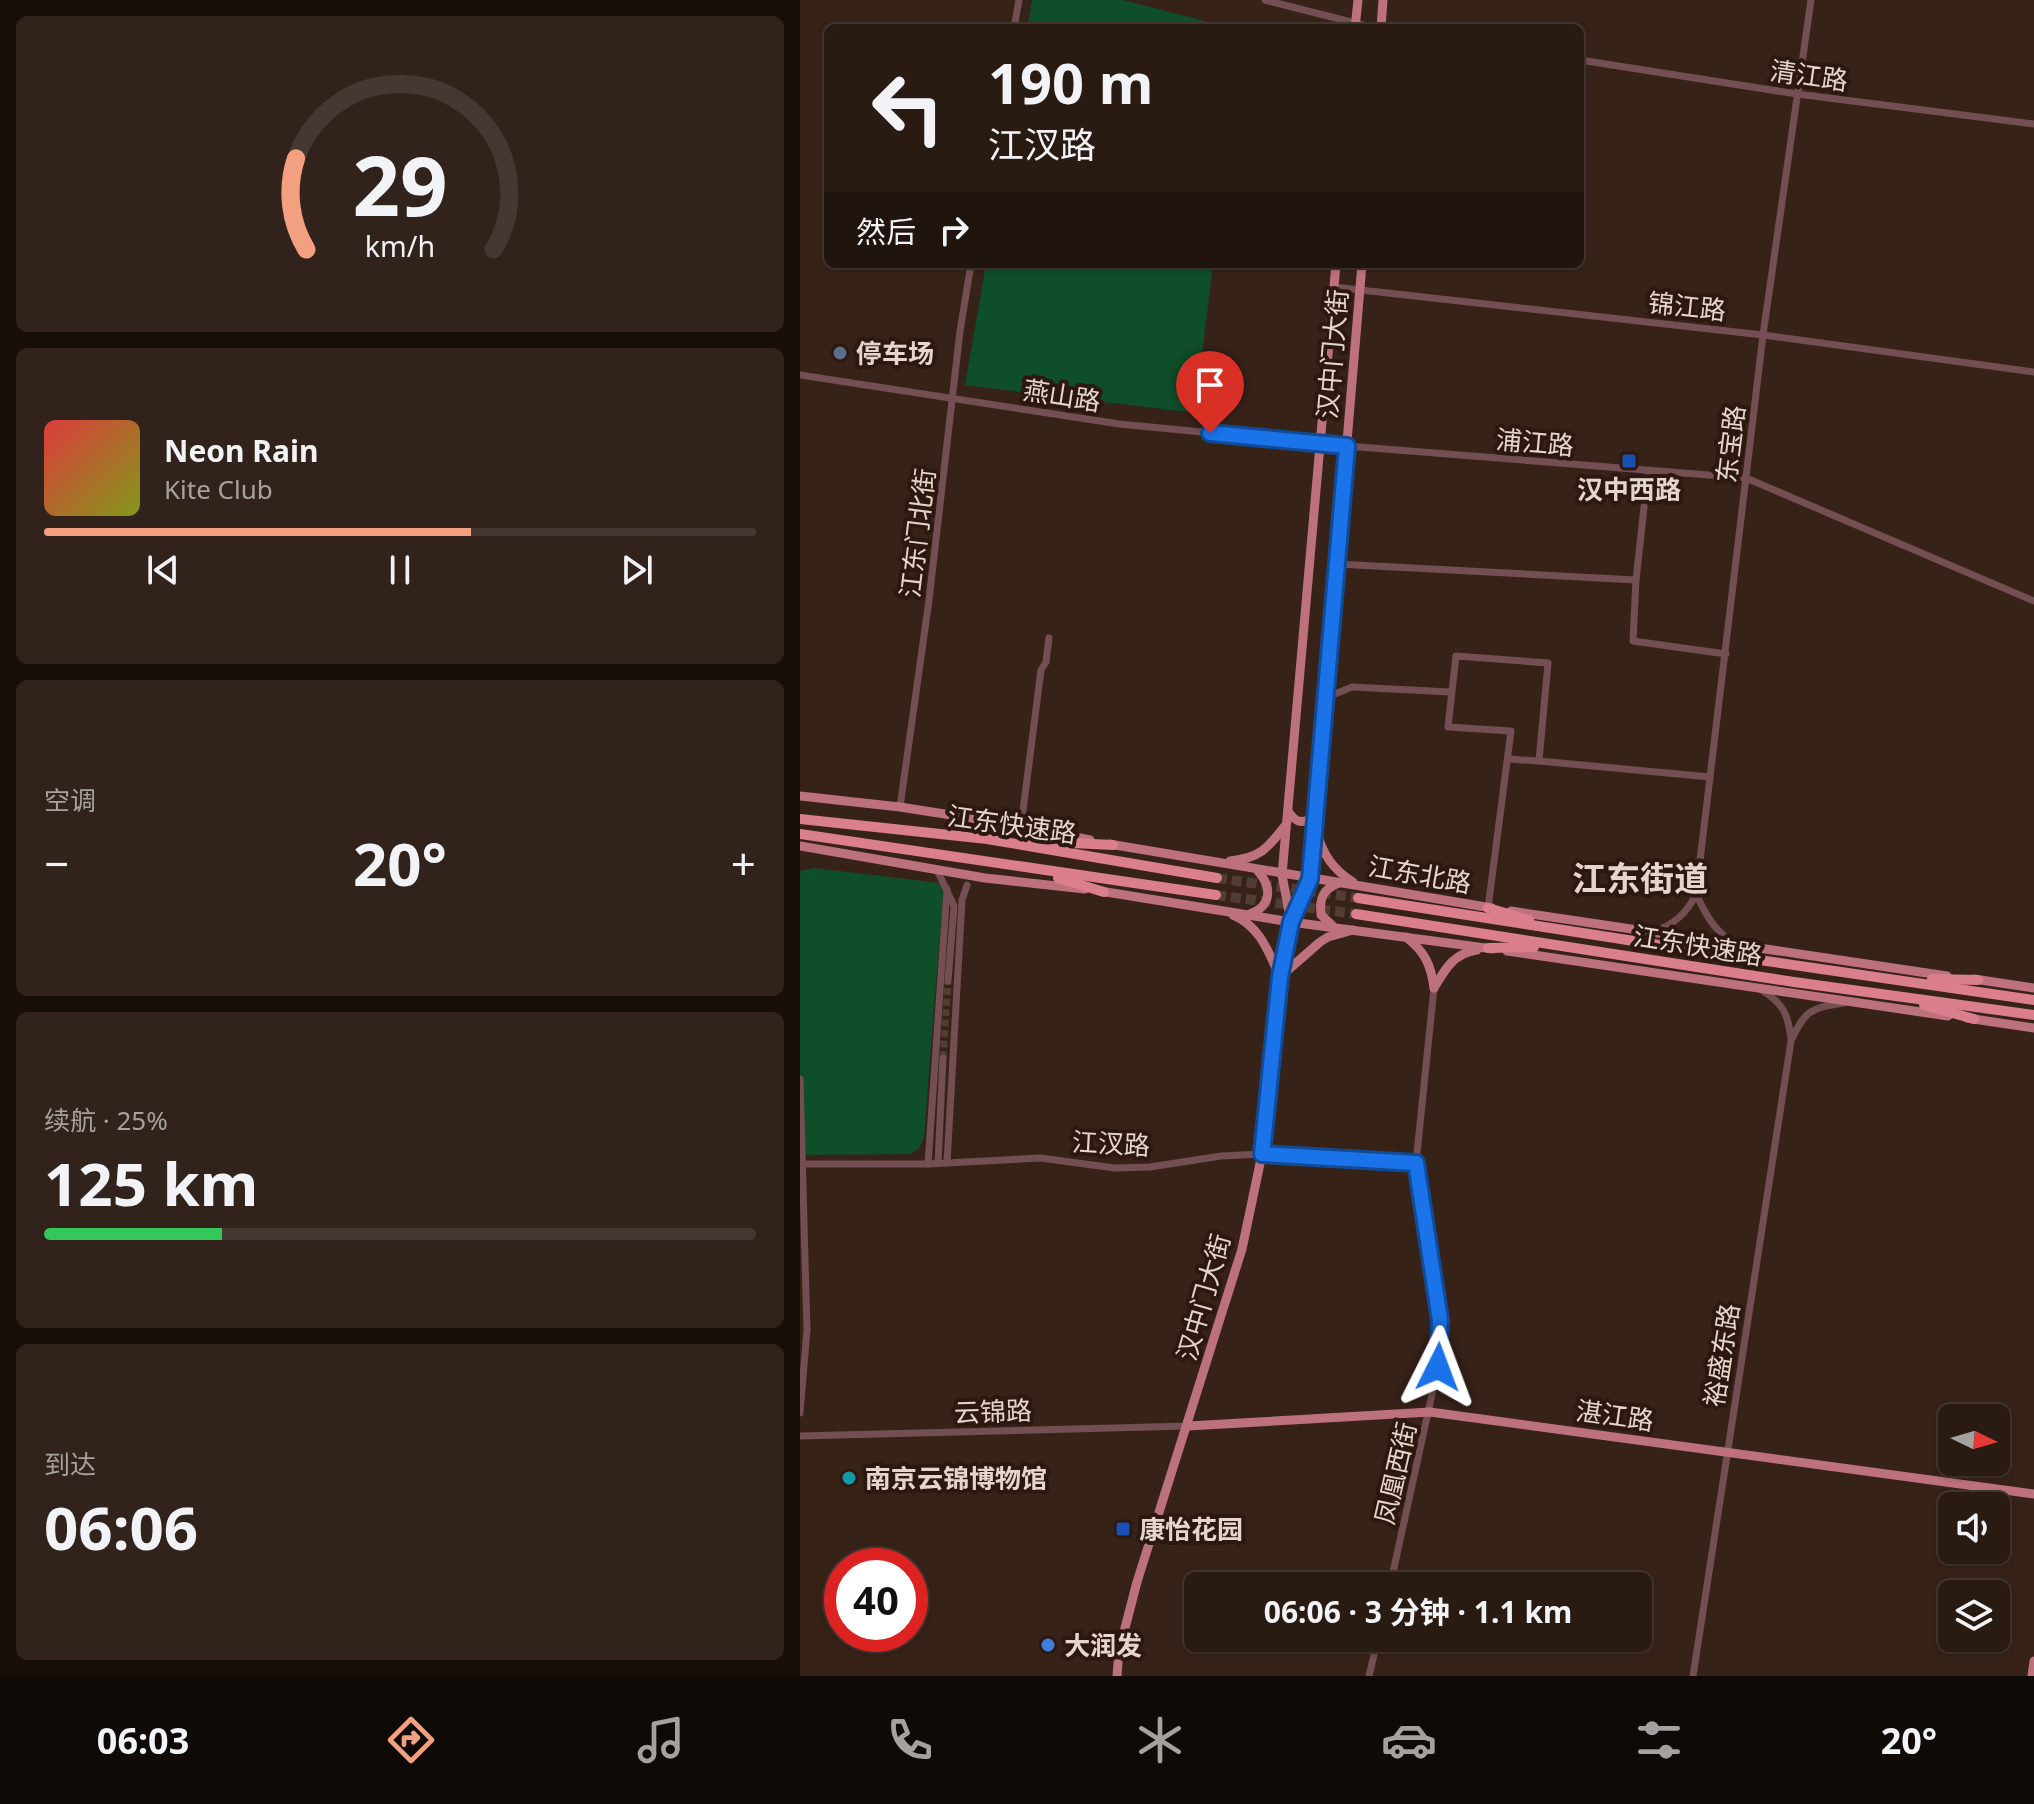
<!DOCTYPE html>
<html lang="zh">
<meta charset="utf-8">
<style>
:root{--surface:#291a12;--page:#31231b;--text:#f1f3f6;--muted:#a5a19f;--line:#453832;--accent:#f2a07f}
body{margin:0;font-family:"Noto Sans","Noto Sans SC",sans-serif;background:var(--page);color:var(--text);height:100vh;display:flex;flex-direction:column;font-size:30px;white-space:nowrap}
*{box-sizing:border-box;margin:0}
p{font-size:26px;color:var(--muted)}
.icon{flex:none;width:44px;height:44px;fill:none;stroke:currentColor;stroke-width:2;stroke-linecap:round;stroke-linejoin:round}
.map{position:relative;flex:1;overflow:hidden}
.drawer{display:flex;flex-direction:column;gap:16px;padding:16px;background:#170e0a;width:800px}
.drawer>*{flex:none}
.hud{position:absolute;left:24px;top:24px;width:760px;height:244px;border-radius:12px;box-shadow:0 2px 6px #0004,0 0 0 2px var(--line);background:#291a12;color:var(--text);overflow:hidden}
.needle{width:52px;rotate:95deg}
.fabs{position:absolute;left:1138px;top:1404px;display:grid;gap:16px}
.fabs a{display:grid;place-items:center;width:72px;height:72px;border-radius:12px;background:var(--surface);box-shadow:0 2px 6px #0004,0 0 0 2px var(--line);font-size:40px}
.speed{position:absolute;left:24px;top:1548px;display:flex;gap:16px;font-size:40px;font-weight:700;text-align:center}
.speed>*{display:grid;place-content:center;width:104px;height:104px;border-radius:50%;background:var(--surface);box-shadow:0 2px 6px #0004,0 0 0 2px var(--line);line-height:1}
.speed .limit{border:12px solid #d22;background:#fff;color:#111}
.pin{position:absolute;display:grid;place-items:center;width:68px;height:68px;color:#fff;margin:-82px -34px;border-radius:50% 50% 50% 0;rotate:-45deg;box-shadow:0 0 8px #0007}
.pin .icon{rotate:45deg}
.me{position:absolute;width:88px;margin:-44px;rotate:3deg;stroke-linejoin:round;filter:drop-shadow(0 0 6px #0008)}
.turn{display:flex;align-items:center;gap:28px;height:168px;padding:0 32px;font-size:36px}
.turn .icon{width:104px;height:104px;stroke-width:2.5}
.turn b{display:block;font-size:56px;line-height:68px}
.then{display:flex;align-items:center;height:76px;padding:0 32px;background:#0003;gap:16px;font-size:30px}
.big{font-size:60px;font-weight:700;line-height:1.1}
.drawer .tile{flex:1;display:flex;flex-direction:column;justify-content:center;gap:12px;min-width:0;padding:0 28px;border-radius:12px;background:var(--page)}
.drawer .dial{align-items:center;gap:0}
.dial svg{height:208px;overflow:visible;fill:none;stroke:var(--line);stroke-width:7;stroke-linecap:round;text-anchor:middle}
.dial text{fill:var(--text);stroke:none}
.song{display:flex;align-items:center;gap:24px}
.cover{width:96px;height:96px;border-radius:12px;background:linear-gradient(135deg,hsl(0 70% 55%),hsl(70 70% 35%))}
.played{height:8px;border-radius:4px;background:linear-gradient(90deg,var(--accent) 60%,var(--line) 60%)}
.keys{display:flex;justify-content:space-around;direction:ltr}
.heat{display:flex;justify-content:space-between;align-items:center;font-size:44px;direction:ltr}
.charge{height:12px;border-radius:6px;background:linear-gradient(90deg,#34c759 25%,var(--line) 0)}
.trip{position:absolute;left:384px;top:1572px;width:468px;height:80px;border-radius:12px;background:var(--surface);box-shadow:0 2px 6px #0004,0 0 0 2px var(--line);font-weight:700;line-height:80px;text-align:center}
.tab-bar{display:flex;height:128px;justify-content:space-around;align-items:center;background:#100a07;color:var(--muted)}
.tab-bar .icon{width:56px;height:56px}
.tab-bar .current{color:var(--accent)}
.tab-bar b{font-size:36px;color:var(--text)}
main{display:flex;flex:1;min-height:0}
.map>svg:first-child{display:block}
.green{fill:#0f4e2a}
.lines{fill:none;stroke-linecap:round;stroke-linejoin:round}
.minor-tunnel{stroke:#513d33;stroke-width:7;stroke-dasharray:7 3.5;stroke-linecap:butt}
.highway-tunnel{stroke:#513d33;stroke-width:10;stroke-dasharray:10 5;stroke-linecap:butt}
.minor{stroke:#734e53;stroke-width:7}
.major{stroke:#bd717d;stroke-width:9}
.highway{stroke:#db7f8d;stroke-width:10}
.route-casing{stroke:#114b97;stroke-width:20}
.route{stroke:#1a73e8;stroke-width:14}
.service-dot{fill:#5c6f8a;stroke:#2d180f;stroke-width:3}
.transit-dot{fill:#1a4fb4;stroke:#2d180f;stroke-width:3}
.culture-dot{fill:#0f9aa8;stroke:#2d180f;stroke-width:3}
.shop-dot{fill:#3f7fe0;stroke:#2d180f;stroke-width:3}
.labels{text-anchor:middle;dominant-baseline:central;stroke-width:8;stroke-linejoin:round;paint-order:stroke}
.street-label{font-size:26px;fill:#e4d5ce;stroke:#2d180f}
.poi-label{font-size:26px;font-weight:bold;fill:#e4d5ce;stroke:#2d180f;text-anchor:start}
.district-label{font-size:34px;font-weight:bold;fill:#e4d5ce;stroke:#2d180f}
</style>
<main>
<section class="drawer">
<div class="tile dial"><svg viewBox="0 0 100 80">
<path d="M14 69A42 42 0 1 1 86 69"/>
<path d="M14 69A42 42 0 0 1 10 34" stroke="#f2a07f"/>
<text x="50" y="56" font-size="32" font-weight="700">29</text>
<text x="50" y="72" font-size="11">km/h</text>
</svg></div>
<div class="tile">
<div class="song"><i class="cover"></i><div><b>Neon Rain</b><p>Kite Club</p></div></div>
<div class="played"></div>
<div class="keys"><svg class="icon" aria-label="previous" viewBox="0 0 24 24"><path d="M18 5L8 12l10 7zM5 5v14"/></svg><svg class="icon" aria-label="pause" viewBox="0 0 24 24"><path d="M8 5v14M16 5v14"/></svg><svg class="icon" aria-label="next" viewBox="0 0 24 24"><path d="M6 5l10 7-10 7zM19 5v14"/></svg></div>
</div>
<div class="tile"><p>空调</p>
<div class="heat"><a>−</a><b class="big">20°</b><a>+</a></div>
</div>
<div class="tile"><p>续航 · 25%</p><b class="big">125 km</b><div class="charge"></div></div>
<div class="tile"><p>到达</p><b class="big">06:06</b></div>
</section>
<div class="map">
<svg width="1234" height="1676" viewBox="0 0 1234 1676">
<rect width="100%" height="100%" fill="#372218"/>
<g class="green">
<path d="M232,0H323L431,28H227Z"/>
<path d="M186,264H413L395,413L165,385Z"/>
<path d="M14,868L140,883L143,893L124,1137L119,1148L110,1154L0,1155V871Z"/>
</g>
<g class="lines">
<path class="minor-tunnel" d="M143,1058L148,981"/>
<g class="highway-tunnel">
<path d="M417,878L558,898"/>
<path d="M416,895L556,914"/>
</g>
<g class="minor">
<path d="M465,0L575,28"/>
<path d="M214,28L219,0"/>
<path d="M780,60L997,94L1234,124"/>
<path d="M534,287L963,335L1234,372"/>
<path d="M0,375L319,424L547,446L946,478L1234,601"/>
<path d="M537,564L836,580L848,471"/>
<path d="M836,580L833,641L926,654"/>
<path d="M525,698L552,687L651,692"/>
<path d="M708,759L739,761"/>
<path d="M100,807L129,600L160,331L171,264"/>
<path d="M221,826L241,670L246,662L249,638"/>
<path d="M137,870L154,906L148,981"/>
<path d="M896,894C905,913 914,931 933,942"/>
<path d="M688,908L711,731L648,727L656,656L748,663L739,761L910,777"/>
<path d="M853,932C873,925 887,914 896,894L963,335L1011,0"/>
<path d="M963,991C984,1004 988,1015 991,1039"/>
<path d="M0,1079L7,1330L0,1413"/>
<path d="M138,1163L143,1058"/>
<path d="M147,1163L162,900L167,885"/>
<path d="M4,1164H128L240,1158L315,1168L350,1167L421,1156L480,1153L616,1163"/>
<path d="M128,1164L147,889"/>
<path d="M0,1436L388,1426"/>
<path d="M590,1586L638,1367L640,1320L616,1163L634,988"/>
<path d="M569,1676L578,1638"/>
<path d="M893,1676L991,1041C1005,1010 1011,1008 1044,1003"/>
</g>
<g class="major">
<path d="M555,28L558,0"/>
<path d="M581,28L583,0"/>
<path d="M0,796L100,807L221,826L290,840"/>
<path d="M488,811C496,824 505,825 515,814"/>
<path d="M516,831C523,854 532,869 553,882"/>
<path d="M309,844L692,908"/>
<path d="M0,846L185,878L285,889"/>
<path d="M430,861C460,858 467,849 485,826"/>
<path d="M300,891L491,922L693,949"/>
<path d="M711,911L1147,976"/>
<path d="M450,914C472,906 472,887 458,871"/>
<path d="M433,915C460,926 469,953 480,977L520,942L528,937L553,930"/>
<path d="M491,922L482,875L536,264"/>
<path d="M532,925L521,915C519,898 523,889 539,883"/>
<path d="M606,937C624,951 631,964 634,988"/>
<path d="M707,951L1148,1016"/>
<path d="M1174,979L1234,988"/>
<path d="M634,988C645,969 654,953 677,950"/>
<path d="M1167,1018L1234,1028"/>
<path d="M388,1426L630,1412L1234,1494"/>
<path d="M317,1676L319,1651L337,1582L442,1249L462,1154L480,977L491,922L510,879L562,264"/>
<path d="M1232,1676L1234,1661"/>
</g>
<g class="highway">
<path d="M0,819L187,839L417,878"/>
<path d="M0,834L416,895"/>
<path d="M231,841L313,845"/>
<path d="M258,878L304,892"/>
<path d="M558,898L911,953L1234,1000"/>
<path d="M688,908L729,920"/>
<path d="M556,914L994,982L1234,1015"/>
<path d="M688,948L734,947"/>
<path d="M1132,979L1178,980"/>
<path d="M1124,1005L1174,1019"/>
</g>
</g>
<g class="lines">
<defs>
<path id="route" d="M410,433L547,446L510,879L491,922L480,977L462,1154L616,1163L640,1320L638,1367"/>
</defs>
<use href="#route" class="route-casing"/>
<use href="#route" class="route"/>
</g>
<circle class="service-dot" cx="40" cy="353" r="8"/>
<g class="transit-dot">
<rect x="821" y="453" width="16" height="16" rx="4"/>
<rect x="315" y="1521" width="16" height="16" rx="4"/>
</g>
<circle class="culture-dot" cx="49" cy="1478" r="8"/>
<circle class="shop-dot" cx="248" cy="1645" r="8"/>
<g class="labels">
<g class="street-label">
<text transform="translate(1009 75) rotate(8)">清江路</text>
<text transform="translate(887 306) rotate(6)">锦江路</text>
<text transform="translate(532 354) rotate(-85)">汉中门大街</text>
<text transform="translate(262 395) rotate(9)">燕山路</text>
<text transform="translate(735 442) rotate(5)">浦江路</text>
<text transform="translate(930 444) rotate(-83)">东宝路</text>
<text transform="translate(117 533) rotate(-83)">江东门北街</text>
<text transform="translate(212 824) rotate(8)">江东快速路</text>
<text transform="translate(620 874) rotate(10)">江东北路</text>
<text transform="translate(898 945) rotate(9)">江东快速路</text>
<text transform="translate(311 1143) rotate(3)">江汊路</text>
<text transform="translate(403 1297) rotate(-74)">汉中门大街</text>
<text transform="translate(921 1355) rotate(-81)">裕盛东路</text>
<text transform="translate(193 1411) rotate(-2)">云锦路</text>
<text transform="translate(815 1415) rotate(8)">湛江路</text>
<text transform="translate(595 1473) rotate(-77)">凤凰西街</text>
</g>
<g class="poi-label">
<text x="56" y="353">停车场</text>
<text x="829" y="489" text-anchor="middle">汉中西路</text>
<text x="65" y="1478">南京云锦博物馆</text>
<text x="339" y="1529">康怡花园</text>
<text x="264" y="1645">大润发</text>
</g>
<g class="district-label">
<text x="840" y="878">江东街道</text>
</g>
</g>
</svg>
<div class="fabs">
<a><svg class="needle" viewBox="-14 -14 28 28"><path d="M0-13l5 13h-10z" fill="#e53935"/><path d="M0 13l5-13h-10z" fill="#a5a19f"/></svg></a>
<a><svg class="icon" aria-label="sound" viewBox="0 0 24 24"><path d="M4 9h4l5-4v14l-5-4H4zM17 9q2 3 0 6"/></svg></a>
<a><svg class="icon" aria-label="layers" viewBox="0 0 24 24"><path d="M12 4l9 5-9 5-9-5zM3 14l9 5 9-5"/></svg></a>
</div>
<div class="speed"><div class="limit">40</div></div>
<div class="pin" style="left:410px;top:433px;background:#d93025"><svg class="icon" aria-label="arrive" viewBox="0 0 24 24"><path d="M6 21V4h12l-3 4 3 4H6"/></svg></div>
<svg class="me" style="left:638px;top:1367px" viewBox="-20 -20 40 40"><path d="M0-17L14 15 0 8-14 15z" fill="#1a73e8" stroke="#fff" stroke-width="4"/></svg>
<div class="trip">06:06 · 3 分钟 · 1.1 km</div>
<div class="hud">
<div class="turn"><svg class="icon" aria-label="left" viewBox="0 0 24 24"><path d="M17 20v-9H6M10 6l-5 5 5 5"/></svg><div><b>190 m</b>江汊路</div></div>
<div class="then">然后<svg class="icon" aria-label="right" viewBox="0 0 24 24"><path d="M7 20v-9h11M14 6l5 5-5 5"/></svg></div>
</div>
</div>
</main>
<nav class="tab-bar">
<b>06:03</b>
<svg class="icon current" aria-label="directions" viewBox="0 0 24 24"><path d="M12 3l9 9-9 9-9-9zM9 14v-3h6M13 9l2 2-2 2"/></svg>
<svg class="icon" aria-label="music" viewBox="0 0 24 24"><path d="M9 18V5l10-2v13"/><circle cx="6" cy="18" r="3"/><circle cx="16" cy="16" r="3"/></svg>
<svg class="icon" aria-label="phone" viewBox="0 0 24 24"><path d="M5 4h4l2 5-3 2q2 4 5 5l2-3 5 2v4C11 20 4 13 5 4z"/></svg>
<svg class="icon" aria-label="climate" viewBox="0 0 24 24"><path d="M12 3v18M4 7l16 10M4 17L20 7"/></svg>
<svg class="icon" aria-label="car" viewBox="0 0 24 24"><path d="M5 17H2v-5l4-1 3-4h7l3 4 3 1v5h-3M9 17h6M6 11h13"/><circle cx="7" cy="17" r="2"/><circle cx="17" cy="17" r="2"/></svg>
<svg class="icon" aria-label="filters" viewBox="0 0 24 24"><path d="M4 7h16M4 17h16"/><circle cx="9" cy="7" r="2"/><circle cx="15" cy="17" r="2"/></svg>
<b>20°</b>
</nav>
